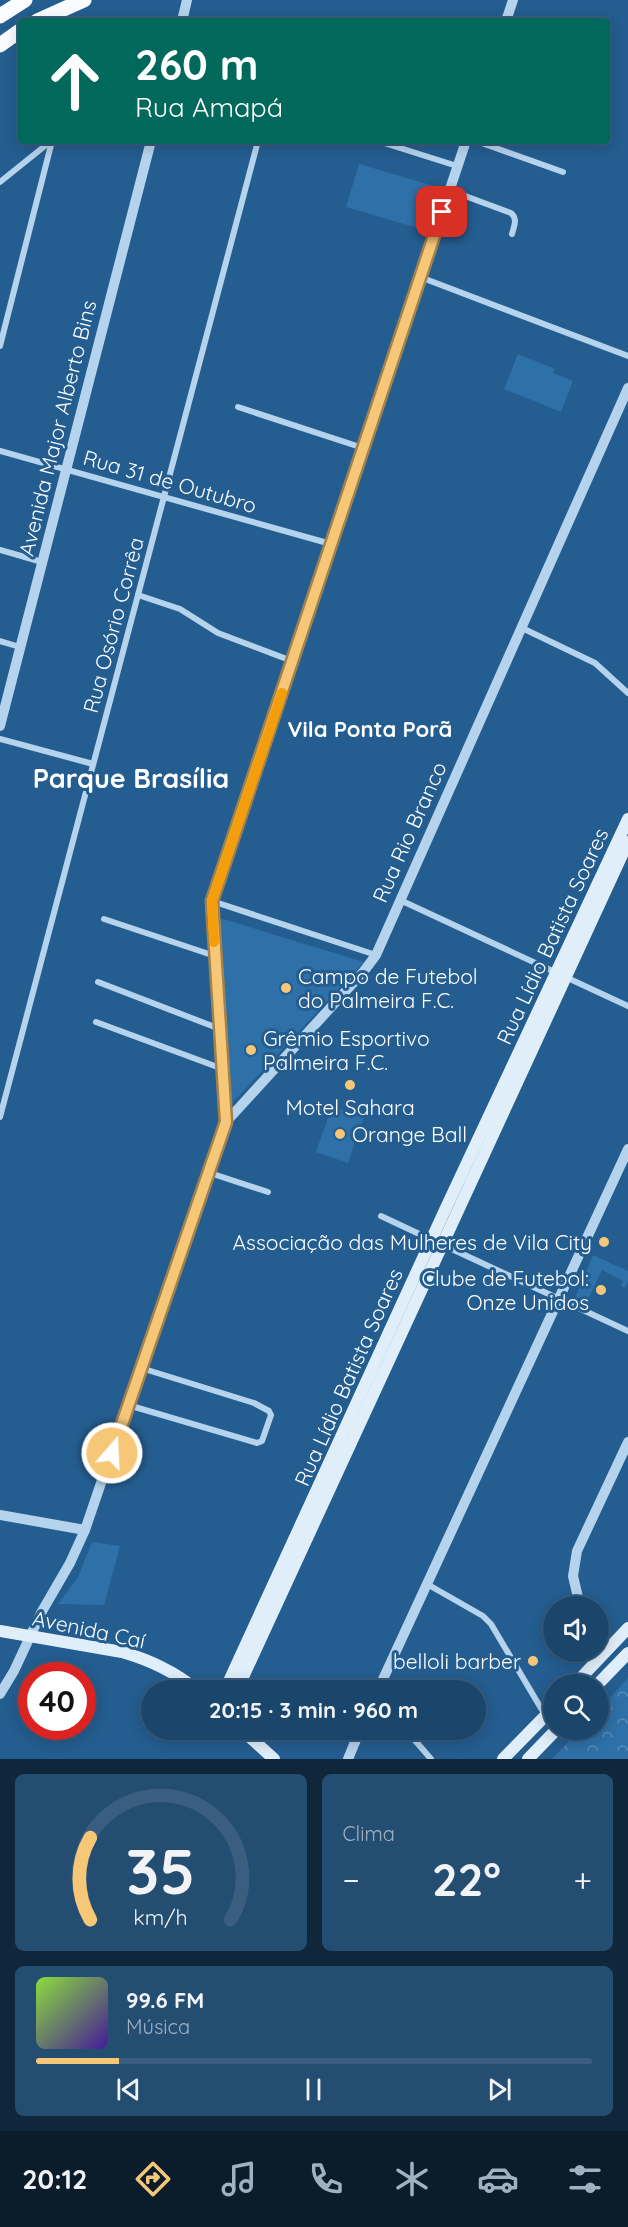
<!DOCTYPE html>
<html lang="pt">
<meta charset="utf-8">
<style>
:root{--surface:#1b466c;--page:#244d72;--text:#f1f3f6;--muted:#a0b1c2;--line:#395e7f;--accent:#f7c778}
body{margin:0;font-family:Quicksand,sans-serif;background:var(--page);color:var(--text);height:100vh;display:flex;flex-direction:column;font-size:22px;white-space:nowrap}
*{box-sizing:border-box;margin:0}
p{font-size:20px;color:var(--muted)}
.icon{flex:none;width:33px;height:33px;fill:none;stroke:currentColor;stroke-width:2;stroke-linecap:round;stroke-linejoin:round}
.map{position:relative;height:1759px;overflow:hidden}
.panel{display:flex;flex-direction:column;gap:15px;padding:15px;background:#0f263b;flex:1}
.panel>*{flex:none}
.banner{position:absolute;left:18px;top:18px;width:592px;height:126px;border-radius:6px;box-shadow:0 3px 15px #0003,0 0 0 2px var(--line);background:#00695c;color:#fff;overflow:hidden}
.buttons{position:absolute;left:543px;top:1596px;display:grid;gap:12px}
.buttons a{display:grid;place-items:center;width:66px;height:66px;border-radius:50%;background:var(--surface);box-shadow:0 3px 15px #0003,0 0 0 2px var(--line);font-size:30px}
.speed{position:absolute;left:18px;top:1662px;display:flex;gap:12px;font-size:30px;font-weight:700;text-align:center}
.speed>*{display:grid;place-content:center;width:78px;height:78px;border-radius:50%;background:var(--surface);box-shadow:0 3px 15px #0003,0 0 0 2px var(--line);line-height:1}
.speed .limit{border:9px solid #d22;background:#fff;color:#111}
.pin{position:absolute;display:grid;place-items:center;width:51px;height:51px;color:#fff;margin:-26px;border-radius:12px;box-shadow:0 3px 9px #0006}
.me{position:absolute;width:66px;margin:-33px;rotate:19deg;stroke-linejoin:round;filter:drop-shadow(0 0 4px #0008)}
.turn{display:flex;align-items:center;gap:21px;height:126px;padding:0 18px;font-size:27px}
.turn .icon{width:78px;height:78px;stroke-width:2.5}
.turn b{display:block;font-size:42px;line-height:51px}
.big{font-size:45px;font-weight:700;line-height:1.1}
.panel .card{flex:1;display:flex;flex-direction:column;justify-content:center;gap:9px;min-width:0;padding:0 21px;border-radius:9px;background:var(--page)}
.panel .dial{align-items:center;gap:0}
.dial svg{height:156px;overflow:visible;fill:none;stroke:var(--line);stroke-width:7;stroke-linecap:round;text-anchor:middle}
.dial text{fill:var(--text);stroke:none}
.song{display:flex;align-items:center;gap:18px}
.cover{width:72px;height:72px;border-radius:9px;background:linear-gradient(135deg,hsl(90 70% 55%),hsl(260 70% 35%))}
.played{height:6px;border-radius:3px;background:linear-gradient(90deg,var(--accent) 15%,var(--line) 15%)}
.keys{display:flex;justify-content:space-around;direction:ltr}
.heat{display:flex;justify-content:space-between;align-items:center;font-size:33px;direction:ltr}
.panel .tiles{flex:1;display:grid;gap:15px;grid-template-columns:1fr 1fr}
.card:last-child{grid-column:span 2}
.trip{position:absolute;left:141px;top:1680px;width:345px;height:60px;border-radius:30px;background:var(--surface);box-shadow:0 3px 15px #0003,0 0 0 2px var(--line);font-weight:700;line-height:60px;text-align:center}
.tab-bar{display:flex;height:96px;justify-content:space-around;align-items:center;background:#0b1c2b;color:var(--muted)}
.tab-bar .icon{width:42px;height:42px}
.tab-bar .on{color:var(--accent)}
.tab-bar b{font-size:27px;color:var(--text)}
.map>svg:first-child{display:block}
.green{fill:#2e70a8}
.forest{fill:url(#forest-crowns)}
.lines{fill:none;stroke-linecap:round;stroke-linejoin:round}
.minor{stroke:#b5d3ec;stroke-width:6}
.tertiary{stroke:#b5d3ec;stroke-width:10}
.secondary{stroke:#e0eef9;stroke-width:12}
.primary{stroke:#fafcff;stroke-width:15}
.route-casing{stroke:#a1814e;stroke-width:15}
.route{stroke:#f7c778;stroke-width:10}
.slow{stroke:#f59e0b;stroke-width:10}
.poi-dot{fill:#f7c778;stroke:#245d90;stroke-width:2}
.labels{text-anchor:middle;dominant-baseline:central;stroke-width:6;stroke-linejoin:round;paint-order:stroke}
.street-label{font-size:21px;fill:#fff;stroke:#245d90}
.poi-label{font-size:21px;fill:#fff;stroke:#245d90;text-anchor:start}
.neighbourhood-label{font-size:22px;font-weight:bold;fill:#fff;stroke:#245d90}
.district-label{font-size:27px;font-weight:bold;fill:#fff;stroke:#245d90}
</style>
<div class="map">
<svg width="628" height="1759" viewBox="0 0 628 1759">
<defs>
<pattern id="forest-crowns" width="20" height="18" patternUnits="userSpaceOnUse" patternTransform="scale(1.5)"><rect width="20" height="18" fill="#2e70a8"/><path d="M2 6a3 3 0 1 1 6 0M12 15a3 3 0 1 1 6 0" fill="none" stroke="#588db9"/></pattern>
</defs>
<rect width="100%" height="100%" fill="#245d90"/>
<g class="green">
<path d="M359,164L434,186L421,229L346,207Z"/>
<path d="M518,354L555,369L553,373L573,381L561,412L504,389Z"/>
<path d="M220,918L364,962L231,1104Z"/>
<path d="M332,1106L364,1117L348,1163L316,1152Z"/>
<path d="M593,1255L628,1271V1282L624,1288L621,1286L623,1281L602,1270L586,1304L575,1298Z"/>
<path d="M92,1542L120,1546L104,1605L58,1604L78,1577Z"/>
</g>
<path class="forest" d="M628,1678V1759H552L580,1730H598L599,1710Z"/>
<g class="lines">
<g class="minor">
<path d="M378,141L457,166"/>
<path d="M476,141L563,172"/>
<path d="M0,182L51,141"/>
<path d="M449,190L511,213C518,219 514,226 512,234"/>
<path d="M420,277L628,356"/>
<path d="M0,346L52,141"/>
<path d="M238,407L363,448"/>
<path d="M0,451L331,544"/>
<path d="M0,550L42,562"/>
<path d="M138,595L180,609L218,633L292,661"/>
<path d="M522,628L595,663L628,693"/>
<path d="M0,641L20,647"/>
<path d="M0,739L93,764"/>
<path d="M400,900L628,1006"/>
<path d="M212,901L376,955"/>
<path d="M104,919L215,956"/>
<path d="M98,982L220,1029"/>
<path d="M96,1022L223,1069"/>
<path d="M0,1117L258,141"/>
<path d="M207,1172L268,1192"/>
<path d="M381,1216L432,1240"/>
<path d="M441,1244L628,1331"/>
<path d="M128,1405L257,1443L262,1441L271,1415L269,1411L254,1403L141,1368"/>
<path d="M427,1584L483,1616L491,1624L545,1715"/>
<path d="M406,1730L431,1759"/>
</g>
<g class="tertiary">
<path d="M182,21L187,0"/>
<path d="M506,21L513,0"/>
<path d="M0,726L151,141"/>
<path d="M226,1122L212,901L466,141"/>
<path d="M0,1515L85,1530"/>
<path d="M580,1606L573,1576L577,1551L628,1442"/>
<path d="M378,1690L628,1149"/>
<path d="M0,1694L14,1671L41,1613L70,1563L85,1530L207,1172L226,1122L364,971L376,955L628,388"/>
<path d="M348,1759L360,1730"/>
</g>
<g class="secondary">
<path d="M0,1631L122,1652C150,1660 175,1672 197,1690"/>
<path d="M575,1684L628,1628"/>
<path d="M598,1684L628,1653"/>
<path d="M225,1690L445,1210L628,819"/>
<path d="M237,1690L628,842"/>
<path d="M242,1730L274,1759"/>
<path d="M503,1759L554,1707"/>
<path d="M528,1759L556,1730"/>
</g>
<g class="primary">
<path d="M0,16L25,0"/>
<path d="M37,21L84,0"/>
<path d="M0,45L21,30"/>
</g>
</g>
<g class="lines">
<defs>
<path id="route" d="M112,1453L226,1122L212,901L442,212"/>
</defs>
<use href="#route" class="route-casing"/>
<use href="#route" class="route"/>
<path class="slow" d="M214,942L212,901L282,693"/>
</g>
<g class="poi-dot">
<circle cx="286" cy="988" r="6"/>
<circle cx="251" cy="1050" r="6"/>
<circle cx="350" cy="1085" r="6"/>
<circle cx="340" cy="1134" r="6"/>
<circle cx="604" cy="1242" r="6"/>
<circle cx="601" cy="1290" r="6"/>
<circle cx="533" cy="1661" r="6"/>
</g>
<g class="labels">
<g class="street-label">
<text transform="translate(57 428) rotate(-76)">Avenida Major Alberto Bins</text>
<text transform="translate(170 481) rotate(16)">Rua 31 de Outubro</text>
<text transform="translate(113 625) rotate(-75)">Rua Osório Corrêa</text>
<text transform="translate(409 832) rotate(-66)">Rua Rio Branco</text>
<text transform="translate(552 936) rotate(-65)">Rua Lídio Batista Soares</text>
<text transform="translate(348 1377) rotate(-66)">Rua Lídio Batista Soares</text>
<text transform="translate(89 1629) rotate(12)">Avenida Caí</text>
</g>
<g class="poi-label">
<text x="298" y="976">Campo de Futebol<tspan x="298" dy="24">do Palmeira F.C.</tspan></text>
<text x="263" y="1038">Grêmio Esportivo<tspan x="263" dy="24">Palmeira F.C.</tspan></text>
<text x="350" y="1107" text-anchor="middle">Motel Sahara</text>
<text x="352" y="1134">Orange Ball</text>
<text x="592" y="1242" text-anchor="end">Associação das Mulheres de Vila City</text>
<text x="589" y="1278" text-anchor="end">Clube de Futebol:<tspan x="589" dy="24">Onze Unidos</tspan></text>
<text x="521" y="1661" text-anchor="end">belloli barber</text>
</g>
<g class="neighbourhood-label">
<text x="370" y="729">Vila Ponta Porã</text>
</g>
<g class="district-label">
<text x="131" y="778">Parque Brasília</text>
</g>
</g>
</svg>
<div class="buttons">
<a><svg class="icon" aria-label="sound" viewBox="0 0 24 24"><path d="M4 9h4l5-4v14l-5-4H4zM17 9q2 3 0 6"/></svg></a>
<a><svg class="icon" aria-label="search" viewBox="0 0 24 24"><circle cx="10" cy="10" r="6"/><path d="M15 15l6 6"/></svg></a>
</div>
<div class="speed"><div class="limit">40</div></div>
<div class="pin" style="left:442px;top:212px;background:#d93025"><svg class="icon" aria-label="arrive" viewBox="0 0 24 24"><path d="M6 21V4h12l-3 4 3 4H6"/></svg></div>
<svg class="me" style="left:112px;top:1453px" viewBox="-20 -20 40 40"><circle r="17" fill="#f7c778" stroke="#fff" stroke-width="3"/><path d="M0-11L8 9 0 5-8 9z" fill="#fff"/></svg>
<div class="trip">20:15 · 3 min · 960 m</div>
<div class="banner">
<div class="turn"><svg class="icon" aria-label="ahead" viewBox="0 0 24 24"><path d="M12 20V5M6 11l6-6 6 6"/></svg><div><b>260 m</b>Rua Amapá</div></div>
</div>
</div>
<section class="panel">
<div class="tiles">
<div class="card dial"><svg viewBox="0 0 100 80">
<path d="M14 69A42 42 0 1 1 86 69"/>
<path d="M14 69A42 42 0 0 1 14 27" stroke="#f7c778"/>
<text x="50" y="56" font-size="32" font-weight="700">35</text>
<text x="50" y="72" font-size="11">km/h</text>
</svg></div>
<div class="card"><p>Clima</p>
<div class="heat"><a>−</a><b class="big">22°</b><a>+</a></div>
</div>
<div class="card">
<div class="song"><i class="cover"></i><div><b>99.6 FM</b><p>Música</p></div></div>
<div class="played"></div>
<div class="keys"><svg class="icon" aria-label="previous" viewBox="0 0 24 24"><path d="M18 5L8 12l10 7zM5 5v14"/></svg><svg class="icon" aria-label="pause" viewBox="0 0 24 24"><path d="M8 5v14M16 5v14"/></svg><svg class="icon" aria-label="next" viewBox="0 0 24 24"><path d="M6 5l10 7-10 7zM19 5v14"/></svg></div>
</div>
</div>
</section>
<nav class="tab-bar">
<b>20:12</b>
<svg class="icon on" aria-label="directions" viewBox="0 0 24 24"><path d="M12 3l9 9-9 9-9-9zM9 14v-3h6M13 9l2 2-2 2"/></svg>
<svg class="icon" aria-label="music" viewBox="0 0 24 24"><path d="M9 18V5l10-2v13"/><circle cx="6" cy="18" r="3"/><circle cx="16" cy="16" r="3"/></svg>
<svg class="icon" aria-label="phone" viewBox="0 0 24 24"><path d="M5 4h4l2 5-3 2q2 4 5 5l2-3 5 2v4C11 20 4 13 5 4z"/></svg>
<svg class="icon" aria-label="climate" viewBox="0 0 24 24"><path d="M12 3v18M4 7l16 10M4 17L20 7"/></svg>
<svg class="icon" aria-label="car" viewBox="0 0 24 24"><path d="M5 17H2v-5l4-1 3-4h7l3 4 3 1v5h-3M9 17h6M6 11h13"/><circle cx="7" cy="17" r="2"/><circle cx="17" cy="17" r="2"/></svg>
<svg class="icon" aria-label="filters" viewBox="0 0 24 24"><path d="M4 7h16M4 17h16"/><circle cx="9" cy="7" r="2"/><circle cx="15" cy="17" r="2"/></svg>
</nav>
